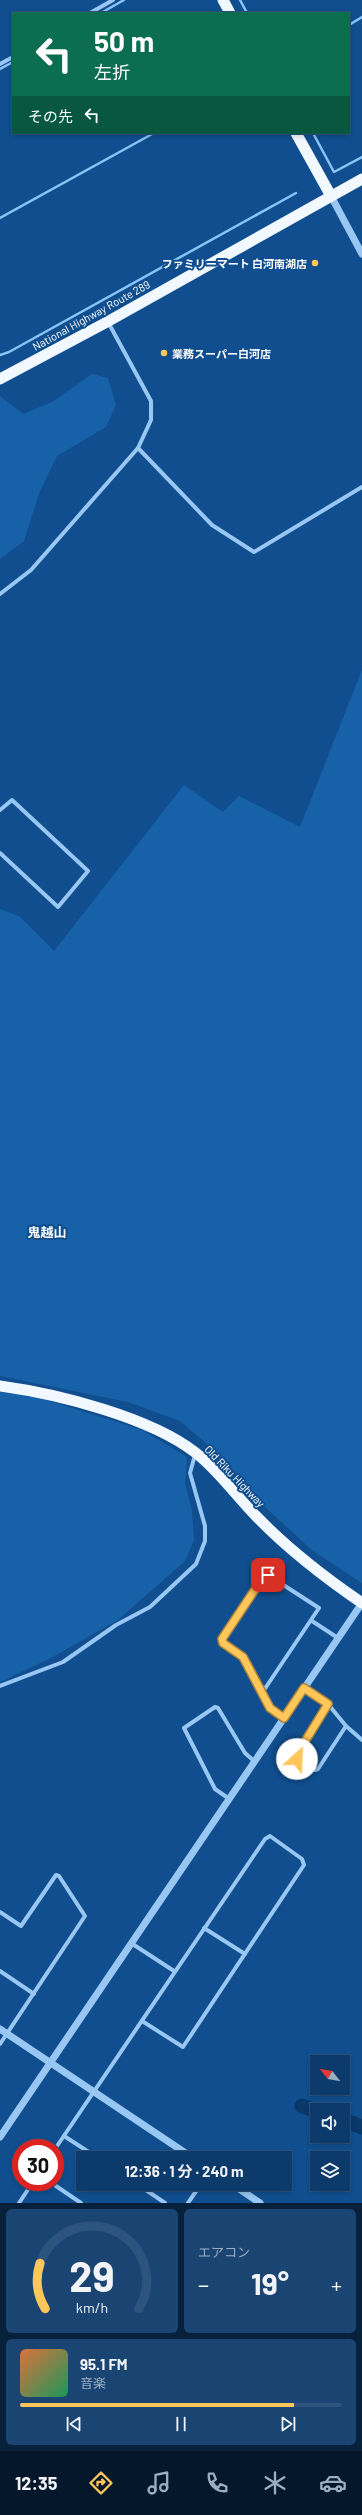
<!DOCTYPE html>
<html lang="ja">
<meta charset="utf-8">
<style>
:root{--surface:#0c3a6b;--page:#1a4573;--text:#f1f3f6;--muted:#9aadc1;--line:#2c547e;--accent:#ffc65a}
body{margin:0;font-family:Barlow,"Noto Sans JP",sans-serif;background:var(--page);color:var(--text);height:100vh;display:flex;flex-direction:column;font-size:15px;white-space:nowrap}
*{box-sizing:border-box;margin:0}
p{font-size:13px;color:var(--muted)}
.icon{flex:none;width:22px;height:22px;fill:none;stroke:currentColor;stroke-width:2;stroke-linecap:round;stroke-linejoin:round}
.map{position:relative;height:2203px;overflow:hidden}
.details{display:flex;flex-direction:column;gap:6px;padding:6px;background:#07203b;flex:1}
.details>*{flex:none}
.hud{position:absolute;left:12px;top:12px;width:338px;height:122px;border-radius:0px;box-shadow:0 2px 6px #0003,0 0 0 1px var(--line);background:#0b6e4f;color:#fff;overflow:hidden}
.needle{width:26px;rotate:301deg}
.buttons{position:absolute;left:310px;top:2055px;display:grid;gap:8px}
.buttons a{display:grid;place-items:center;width:40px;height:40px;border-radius:0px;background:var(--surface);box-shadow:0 2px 6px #0003,0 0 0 1px var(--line);font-size:20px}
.speed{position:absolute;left:12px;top:2139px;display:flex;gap:8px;font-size:20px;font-weight:700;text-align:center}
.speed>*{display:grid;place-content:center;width:52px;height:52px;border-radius:50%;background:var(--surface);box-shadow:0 2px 6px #0003,0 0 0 1px var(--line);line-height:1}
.speed .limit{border:6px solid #d22;background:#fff;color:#111}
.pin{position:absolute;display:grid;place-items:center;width:34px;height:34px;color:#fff;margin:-17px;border-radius:8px;box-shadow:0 2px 6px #0006}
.me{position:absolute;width:44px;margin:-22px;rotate:25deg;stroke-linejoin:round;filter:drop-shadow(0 0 3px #0008)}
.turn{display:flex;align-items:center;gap:14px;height:84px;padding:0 16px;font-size:18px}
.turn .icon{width:52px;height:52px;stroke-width:2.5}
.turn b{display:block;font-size:28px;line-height:34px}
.then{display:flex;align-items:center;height:38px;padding:0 16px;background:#0003;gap:8px;font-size:15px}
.big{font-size:30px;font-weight:700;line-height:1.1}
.details .tile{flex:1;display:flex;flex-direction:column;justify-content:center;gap:6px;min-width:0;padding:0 14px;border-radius:6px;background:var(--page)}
.details .dial{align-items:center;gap:0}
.dial svg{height:104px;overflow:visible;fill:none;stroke:var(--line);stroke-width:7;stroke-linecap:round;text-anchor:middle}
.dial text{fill:var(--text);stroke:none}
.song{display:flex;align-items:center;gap:12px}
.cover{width:48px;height:48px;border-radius:6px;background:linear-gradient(135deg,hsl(20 70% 55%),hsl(150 70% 35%))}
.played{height:4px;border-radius:2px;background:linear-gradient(90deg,var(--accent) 85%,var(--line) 85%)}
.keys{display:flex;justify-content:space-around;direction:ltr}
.heat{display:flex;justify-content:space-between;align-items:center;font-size:22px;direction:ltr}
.details .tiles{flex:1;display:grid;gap:6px;grid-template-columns:1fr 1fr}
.tile:last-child{grid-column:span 2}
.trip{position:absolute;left:76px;top:2151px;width:216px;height:40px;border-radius:0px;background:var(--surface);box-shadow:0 2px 6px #0003,0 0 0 1px var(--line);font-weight:700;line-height:40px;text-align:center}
.tab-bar{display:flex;height:64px;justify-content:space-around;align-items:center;background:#05172b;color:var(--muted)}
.tab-bar .icon{width:28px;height:28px}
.tab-bar .current{color:var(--accent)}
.tab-bar b{font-size:18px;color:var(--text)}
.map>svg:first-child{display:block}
.green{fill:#1761a9}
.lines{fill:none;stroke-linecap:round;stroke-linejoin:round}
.stream{stroke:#8ac3f7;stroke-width:2.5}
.river{stroke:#09386a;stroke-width:15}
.minor{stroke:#99c7f3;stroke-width:4}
.tertiary{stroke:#99c7f3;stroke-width:7}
.trunk{stroke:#f2f8ff;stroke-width:11}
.route-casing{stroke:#a6813a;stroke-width:10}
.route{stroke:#ffc65a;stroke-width:7}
.poi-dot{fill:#ffc65a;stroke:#104e8f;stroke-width:1.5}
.labels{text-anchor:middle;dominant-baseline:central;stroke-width:4;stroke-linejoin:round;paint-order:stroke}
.poi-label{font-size:11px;font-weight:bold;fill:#fff;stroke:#104e8f;text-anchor:end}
.street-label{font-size:11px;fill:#fff;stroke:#104e8f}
.quarter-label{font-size:13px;font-weight:bold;fill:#fff;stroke:#104e8f}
</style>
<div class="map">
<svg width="362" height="2203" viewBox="0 0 362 2203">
<rect width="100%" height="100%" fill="#104e8f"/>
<g class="green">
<path d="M92,374L108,378L116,405L106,427L57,456L40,491L24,541L0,559V396L23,414L52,402Z"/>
<path d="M362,670V1583L313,1551L253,1496L214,1450L180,1421L128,1402L0,1376V909L19,916L54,951L184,785L223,812L239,796L300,827Z"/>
<path d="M0,1392L34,1396L142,1430L187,1457L185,1484L192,1510L194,1540L185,1561L118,1620L51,1658L0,1682Z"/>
</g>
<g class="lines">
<g class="stream">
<path d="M240,0L247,13"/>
<path d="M101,13L124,0"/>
<path d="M349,25L362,17"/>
<path d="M0,69L13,62"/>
<path d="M313,133L334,172L362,157"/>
<path d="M0,218L154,133"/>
<path d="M0,355L9,352L296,193"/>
</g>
<g class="river">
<path d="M302,2106L317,2111"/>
<path d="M343,2120L362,2127"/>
</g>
<g class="minor">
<path d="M90,13L113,0"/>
<path d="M0,64L13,57"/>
<path d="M138,448L212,525L254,552L362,487"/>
<path d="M0,594L31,570L138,448L151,420V401L108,322"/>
<path d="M0,810L12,800L88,871L58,907L0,853"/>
<path d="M312,1621L338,1638"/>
<path d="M0,1686L63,1662L116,1625L150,1607L196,1564L205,1541V1526L190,1473L195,1455"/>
<path d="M304,1688L328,1704L346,1726L362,1740"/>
<path d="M262,1693L319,1608L268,1575L264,1576L222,1639C225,1648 236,1651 242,1657C260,1677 257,1699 284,1717"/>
<path d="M328,1704L296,1755L297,1759L315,1770L318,1769L346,1726"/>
<path d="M228,1798L215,1789L184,1728L215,1707L218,1708L245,1753L254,1761"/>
<path d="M0,1912L21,1926L56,1875L59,1876L85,1916L0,2044"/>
<path d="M204,1928L245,1954"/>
<path d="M131,1943L174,1971"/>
<path d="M0,1971L34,1994"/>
<path d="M64,2136L98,2158"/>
<path d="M55,2149L265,1839L270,1836L302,1859L304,1865L183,2047L142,2021"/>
<path d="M50,2182L81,2203"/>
<path d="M137,2184L165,2203"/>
<path d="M19,2203L33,2182"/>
<path d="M188,2203L201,2184"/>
</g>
<g class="tertiary">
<path d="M331,196L362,254"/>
<path d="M0,2029L193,2158"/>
<path d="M0,2137L362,1603"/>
<path d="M232,2184L260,2203"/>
</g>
<g class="trunk">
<path d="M223,0L230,13"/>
<path d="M296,133L331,196"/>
<path d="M0,379L107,322L362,179"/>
<path d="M0,1386C58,1394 150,1417 196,1453C219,1471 236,1496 257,1517C289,1550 324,1577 362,1603"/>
</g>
</g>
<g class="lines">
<defs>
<path id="route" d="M268,1575L264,1576L222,1639L223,1643L243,1657L270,1708L284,1718L304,1688L328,1704L296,1756L297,1759"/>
</defs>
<use href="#route" class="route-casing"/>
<use href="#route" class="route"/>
</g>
<g class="poi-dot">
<circle cx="315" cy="263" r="4"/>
<circle cx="164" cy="353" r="4"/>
</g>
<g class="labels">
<g class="poi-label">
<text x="307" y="263">ファミリーマート 白河南湖店</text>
<text x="172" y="353" text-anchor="start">業務スーパー白河店</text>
</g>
<g class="street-label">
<text transform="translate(91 315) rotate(-29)">National Highway Route 289</text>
<text transform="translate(235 1476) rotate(46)">Old Riku Highway</text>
</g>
<g class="quarter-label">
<text x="47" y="1232">鬼越山</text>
</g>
</g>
</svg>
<div class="buttons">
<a><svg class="needle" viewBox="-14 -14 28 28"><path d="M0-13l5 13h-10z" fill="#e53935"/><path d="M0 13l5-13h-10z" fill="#9aadc1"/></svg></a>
<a><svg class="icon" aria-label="sound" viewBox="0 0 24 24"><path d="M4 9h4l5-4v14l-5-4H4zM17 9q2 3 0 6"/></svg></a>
<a><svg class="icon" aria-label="layers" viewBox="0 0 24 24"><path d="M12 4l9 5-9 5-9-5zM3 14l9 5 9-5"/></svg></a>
</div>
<div class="speed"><div class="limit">30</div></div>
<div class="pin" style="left:268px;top:1575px;background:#d93025"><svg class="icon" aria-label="arrive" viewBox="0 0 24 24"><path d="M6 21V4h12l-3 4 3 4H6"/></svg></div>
<svg class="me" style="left:297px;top:1759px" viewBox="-20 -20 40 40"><circle r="19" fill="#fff"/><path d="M0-13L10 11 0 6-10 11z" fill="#ffc65a"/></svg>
<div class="trip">12:36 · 1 分 · 240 m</div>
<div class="hud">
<div class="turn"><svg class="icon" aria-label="left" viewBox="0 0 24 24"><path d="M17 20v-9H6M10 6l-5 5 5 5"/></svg><div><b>50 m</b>左折</div></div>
<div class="then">その先<svg class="icon" aria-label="left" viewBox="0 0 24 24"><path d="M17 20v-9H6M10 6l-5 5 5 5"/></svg></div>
</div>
</div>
<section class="details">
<div class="tiles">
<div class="tile dial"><svg viewBox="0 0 100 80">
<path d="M14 69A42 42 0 1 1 86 69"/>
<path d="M14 69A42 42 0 0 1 10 34" stroke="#ffc65a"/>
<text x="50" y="56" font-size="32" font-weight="700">29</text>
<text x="50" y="72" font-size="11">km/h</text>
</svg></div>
<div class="tile"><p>エアコン</p>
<div class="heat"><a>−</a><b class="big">19°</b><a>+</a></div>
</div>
<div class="tile">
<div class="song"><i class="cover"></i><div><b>95.1 FM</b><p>音楽</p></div></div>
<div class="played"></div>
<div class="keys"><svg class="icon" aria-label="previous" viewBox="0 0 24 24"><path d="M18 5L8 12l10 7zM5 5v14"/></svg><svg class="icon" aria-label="pause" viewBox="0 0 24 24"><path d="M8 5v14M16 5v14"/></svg><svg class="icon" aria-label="next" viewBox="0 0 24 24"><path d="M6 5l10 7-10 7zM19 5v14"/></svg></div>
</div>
</div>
</section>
<nav class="tab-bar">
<b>12:35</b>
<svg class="icon current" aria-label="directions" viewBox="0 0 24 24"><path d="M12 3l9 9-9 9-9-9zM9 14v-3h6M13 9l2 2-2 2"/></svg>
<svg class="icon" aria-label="music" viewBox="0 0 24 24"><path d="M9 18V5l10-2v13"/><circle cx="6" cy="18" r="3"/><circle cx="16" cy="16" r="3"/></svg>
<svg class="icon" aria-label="phone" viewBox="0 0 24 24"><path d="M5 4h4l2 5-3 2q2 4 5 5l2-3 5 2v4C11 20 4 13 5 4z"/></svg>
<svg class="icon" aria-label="climate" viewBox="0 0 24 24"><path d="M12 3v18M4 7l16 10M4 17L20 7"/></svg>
<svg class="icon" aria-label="car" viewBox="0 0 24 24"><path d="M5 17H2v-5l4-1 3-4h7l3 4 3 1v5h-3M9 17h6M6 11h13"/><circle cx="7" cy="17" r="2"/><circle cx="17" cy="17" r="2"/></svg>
</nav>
